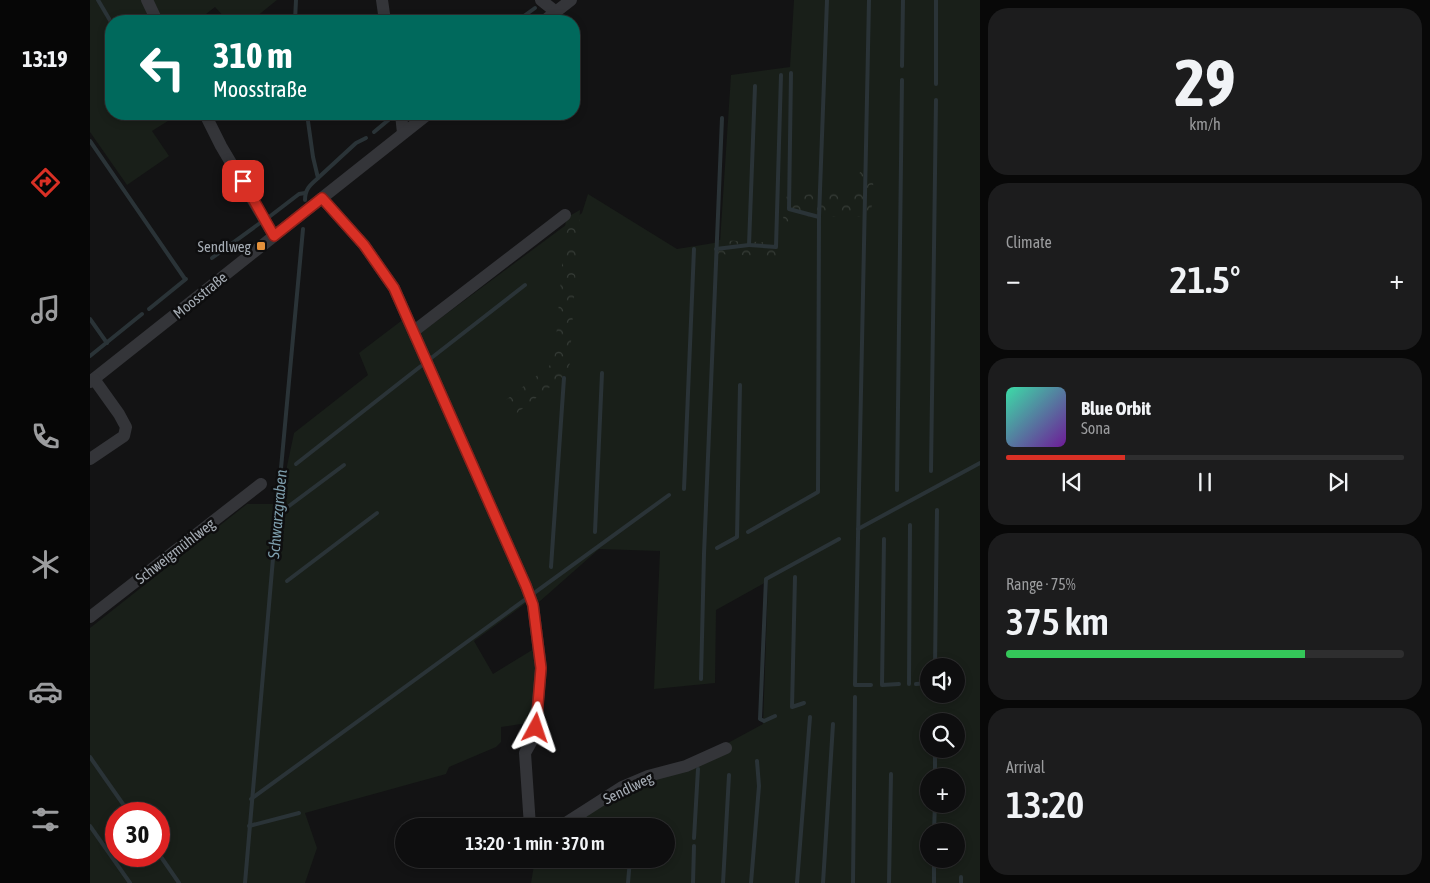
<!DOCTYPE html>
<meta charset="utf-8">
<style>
:root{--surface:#0e0e0f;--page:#1c1c1d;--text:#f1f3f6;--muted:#9b9c9e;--line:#2e2e2f;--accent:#d93025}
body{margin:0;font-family:"Asap Condensed",sans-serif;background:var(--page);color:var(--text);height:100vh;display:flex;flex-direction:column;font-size:19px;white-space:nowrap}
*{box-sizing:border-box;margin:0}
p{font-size:16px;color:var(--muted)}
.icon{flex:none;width:28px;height:28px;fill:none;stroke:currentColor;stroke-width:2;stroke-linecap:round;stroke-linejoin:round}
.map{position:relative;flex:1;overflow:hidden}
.sheet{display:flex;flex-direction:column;gap:8px;padding:8px;background:#080808;width:450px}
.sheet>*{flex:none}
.hud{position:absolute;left:15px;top:15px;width:475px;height:105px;border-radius:20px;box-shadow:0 2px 8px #0003,0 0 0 1px var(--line);background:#00695c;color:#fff;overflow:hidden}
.buttons{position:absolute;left:830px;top:658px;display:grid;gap:10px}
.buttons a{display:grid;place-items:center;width:45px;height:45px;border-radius:50%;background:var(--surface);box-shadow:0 2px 8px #0003,0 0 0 1px var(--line);font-size:25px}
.speed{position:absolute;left:15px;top:802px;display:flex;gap:10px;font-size:25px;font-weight:700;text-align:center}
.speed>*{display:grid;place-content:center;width:65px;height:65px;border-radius:50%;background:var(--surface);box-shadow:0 2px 8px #0003,0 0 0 1px var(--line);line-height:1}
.speed .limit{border:8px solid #d22;background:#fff;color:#111}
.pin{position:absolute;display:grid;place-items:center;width:42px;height:42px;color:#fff;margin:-21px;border-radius:10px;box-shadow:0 2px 8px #0006}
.me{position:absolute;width:55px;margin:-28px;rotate:5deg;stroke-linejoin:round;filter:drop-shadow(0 0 4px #0008)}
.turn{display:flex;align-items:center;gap:18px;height:105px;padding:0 25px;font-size:22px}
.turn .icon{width:65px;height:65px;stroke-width:2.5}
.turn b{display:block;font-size:35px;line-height:42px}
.big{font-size:38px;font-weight:600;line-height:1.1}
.sheet .tile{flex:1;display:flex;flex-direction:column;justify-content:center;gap:8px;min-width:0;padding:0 18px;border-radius:20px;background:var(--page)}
.sheet .dial{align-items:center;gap:0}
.dial b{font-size:65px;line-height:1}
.song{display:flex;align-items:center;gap:15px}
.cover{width:60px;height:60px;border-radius:8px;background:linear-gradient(135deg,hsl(160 70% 55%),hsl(280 70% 35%))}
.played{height:5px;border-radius:2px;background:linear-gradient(90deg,var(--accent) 30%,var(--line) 30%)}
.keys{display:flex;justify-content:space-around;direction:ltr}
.heat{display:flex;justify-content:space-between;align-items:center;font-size:28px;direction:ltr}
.charge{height:8px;border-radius:4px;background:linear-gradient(90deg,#34c759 75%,var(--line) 0)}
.trip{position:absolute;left:305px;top:818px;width:280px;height:50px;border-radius:25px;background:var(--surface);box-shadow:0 2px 8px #0003,0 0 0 1px var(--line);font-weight:600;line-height:50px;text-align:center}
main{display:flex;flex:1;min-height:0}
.menu{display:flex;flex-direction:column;width:90px;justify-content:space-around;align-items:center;background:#060606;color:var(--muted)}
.menu .icon{width:35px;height:35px}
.menu .current{color:var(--accent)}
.menu b{font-size:22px;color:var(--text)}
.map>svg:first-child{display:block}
.grass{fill:#191f19;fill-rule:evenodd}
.forest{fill:url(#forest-crowns)}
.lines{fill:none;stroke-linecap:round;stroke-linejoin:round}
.stream{stroke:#2a3337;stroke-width:4}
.minor{stroke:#343539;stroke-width:12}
.route-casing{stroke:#8d1f18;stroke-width:12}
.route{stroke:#d93025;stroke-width:9}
.poi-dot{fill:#e4913b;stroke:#0e0e0f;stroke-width:2}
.labels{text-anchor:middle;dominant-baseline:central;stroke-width:5;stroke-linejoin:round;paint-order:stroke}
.poi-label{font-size:15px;fill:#a5acb4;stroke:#0e0e0f;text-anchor:end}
.street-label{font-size:15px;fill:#a5acb4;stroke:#0e0e0f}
.water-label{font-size:16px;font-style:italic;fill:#7e9ead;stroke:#0e0e0f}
</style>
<main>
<nav class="menu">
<b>13:19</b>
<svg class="icon current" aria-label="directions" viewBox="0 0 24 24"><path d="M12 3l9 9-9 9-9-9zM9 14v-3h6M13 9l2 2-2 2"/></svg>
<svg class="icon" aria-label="music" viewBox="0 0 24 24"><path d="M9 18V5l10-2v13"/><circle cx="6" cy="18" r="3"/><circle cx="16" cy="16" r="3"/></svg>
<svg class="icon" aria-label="phone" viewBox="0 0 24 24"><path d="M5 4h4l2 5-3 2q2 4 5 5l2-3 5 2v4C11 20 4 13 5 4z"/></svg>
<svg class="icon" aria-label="climate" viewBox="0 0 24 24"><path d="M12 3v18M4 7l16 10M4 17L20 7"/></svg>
<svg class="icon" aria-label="car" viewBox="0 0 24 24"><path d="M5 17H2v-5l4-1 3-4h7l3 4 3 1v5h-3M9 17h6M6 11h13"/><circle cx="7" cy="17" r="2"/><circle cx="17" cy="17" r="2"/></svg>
<svg class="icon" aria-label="filters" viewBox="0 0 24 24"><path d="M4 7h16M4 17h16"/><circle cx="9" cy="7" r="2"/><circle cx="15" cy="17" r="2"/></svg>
</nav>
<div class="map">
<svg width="890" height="883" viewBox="0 0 890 883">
<defs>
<pattern id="forest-crowns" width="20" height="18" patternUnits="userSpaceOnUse" patternTransform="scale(1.25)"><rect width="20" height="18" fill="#191f19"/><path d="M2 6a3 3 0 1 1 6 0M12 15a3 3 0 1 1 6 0" fill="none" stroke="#373d38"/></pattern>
</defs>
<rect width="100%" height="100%" fill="#131314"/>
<g class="grass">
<path d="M0,0H187L161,21H138L125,7L107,21H21V114H89L62,131L79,156L37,185L0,132Z"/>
<path d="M704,0H890V883H441L445,859H576V826H469L489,811L636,744L673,724L678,581L626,610L625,683L564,689L570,551L509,549L449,602L436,603L384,641L403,674L447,647L444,722L411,727V742L406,747L359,767L356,774L215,813L227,848L215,883H0V628L157,504H189L204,433L278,375L269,353L315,318L332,332L492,213L498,194L587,249L630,242L641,75L700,67ZM839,666H866V694H839ZM839,721H866V749H839ZM839,776H866V804H839ZM26,814H69V856H26ZM839,831H866V859H839Z"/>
</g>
<g class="forest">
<path d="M770,172H784L781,217H708L703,224L693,221L695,197L765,189Z"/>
<path d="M490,210L479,372L427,413L416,412V400L464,362L476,218Z"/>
<path d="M628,240L688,243L687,257L628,254Z"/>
</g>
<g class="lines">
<g class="stream">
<path d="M8,0L21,22"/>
<path d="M779,0L765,685H781"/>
<path d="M205,21L206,0"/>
<path d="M427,21L445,8"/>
<path d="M812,66L813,0"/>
<path d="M701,73L699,209L729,217"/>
<path d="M846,84V0"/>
<path d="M284,132L302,117"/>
<path d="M0,141L95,279"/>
<path d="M228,178L266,143L276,138"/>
<path d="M215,200C215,189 220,185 228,178L223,157L217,114"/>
<path d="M179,217L209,194L215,193"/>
<path d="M659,245L686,247L691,75"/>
<path d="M626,249L659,245L665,86"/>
<path d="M122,258L170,223"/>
<path d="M59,309L96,279"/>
<path d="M0,319L17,343"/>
<path d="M0,356L52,314"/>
<path d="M340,359L435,285"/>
<path d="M206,464L331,366"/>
<path d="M841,471L846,100"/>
<path d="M594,489L604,249"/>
<path d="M807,490L812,80"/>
<path d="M199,506L254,465"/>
<path d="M768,529L890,463"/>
<path d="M505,532L512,373"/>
<path d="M658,532L728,492L729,217L737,0"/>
<path d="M794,539L792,685L809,684"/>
<path d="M627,548L647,537L650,385"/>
<path d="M461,567L474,378"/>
<path d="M705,577L702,707L714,703"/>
<path d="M197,581L287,513"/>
<path d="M845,666L847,510"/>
<path d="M611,679L614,554L632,118"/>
<path d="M819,684L820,525"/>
<path d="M826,684L839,683"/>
<path d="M685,716L674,721L670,719L676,579L749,539"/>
<path d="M0,757L40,814"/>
<path d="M845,776V749"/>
<path d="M161,799L579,495"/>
<path d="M0,826L40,883"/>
<path d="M159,826L209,813"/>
<path d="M844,831L845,804"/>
<path d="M604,838L608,769"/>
<path d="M69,854L89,883"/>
<path d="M155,883L187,512L213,229"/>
<path d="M538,883L540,859"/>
<path d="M603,883L604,846"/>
<path d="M633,883L639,775"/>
<path d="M661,883L669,786L667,761"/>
<path d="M707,883L720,717"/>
<path d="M733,883L743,724"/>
<path d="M763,883L765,697"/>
<path d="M799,883L801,774"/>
<path d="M844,883V859"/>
<path d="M871,883V877"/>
</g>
<g class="minor">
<path d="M57,0L67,21"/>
<path d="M292,0L295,21"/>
<path d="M451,0L466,12"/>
<path d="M454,21L481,0"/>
<path d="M115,114L131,146L184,236"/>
<path d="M311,114L313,133"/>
<path d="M232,198L274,245L304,288L436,586L443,605L451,668L445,735L435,753L440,826"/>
<path d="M324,331L475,215"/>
<path d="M0,382L338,114"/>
<path d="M0,459L34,436L36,427L29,414L4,379"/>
<path d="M0,617L171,484"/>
<path d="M471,826L532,787L558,776L596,766L636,748"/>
</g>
</g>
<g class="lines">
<defs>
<path id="route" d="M153,181L184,236L232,198L274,245L304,288L436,586L443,605L451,668L446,728"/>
</defs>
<use href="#route" class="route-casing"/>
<use href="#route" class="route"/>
</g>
<rect class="poi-dot" x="166" y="241" width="10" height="10" rx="2.5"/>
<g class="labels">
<g class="poi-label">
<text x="161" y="246">Sendlweg</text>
</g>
<g class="street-label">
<text transform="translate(110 295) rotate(-39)">Moosstraße</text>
<text transform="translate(85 551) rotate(-38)">Schweigmühlweg</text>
<text transform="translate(538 788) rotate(-26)">Sendlweg</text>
</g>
<g class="water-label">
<text transform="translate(187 514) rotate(-85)">Schwarzgraben</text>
</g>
</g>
</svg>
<div class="buttons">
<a><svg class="icon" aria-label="sound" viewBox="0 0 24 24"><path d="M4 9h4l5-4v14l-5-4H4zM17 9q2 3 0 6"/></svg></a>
<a><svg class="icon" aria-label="search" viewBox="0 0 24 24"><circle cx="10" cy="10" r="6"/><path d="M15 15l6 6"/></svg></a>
<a>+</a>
<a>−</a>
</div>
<div class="speed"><div class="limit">30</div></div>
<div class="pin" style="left:153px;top:181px;background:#d93025"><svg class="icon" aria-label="arrive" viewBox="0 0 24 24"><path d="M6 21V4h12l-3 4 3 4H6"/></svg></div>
<svg class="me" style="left:446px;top:728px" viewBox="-20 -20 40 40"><path d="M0-17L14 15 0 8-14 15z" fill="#d93025" stroke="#fff" stroke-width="4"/></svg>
<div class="trip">13:20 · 1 min · 370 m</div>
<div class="hud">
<div class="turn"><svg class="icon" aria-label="left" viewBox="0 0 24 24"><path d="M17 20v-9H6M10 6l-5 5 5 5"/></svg><div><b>310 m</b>Moosstraße</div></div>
</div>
</div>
<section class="sheet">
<div class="tile dial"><b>29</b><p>km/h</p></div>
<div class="tile"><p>Climate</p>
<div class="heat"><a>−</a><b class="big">21.5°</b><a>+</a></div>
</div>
<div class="tile">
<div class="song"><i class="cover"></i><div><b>Blue Orbit</b><p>Sona</p></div></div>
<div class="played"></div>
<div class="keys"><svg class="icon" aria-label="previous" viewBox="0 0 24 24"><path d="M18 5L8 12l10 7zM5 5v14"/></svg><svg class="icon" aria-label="pause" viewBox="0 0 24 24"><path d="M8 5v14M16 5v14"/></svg><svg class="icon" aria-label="next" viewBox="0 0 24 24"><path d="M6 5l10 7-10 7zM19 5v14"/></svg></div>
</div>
<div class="tile"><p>Range · 75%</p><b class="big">375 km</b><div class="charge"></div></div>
<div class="tile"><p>Arrival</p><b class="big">13:20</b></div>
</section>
</main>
